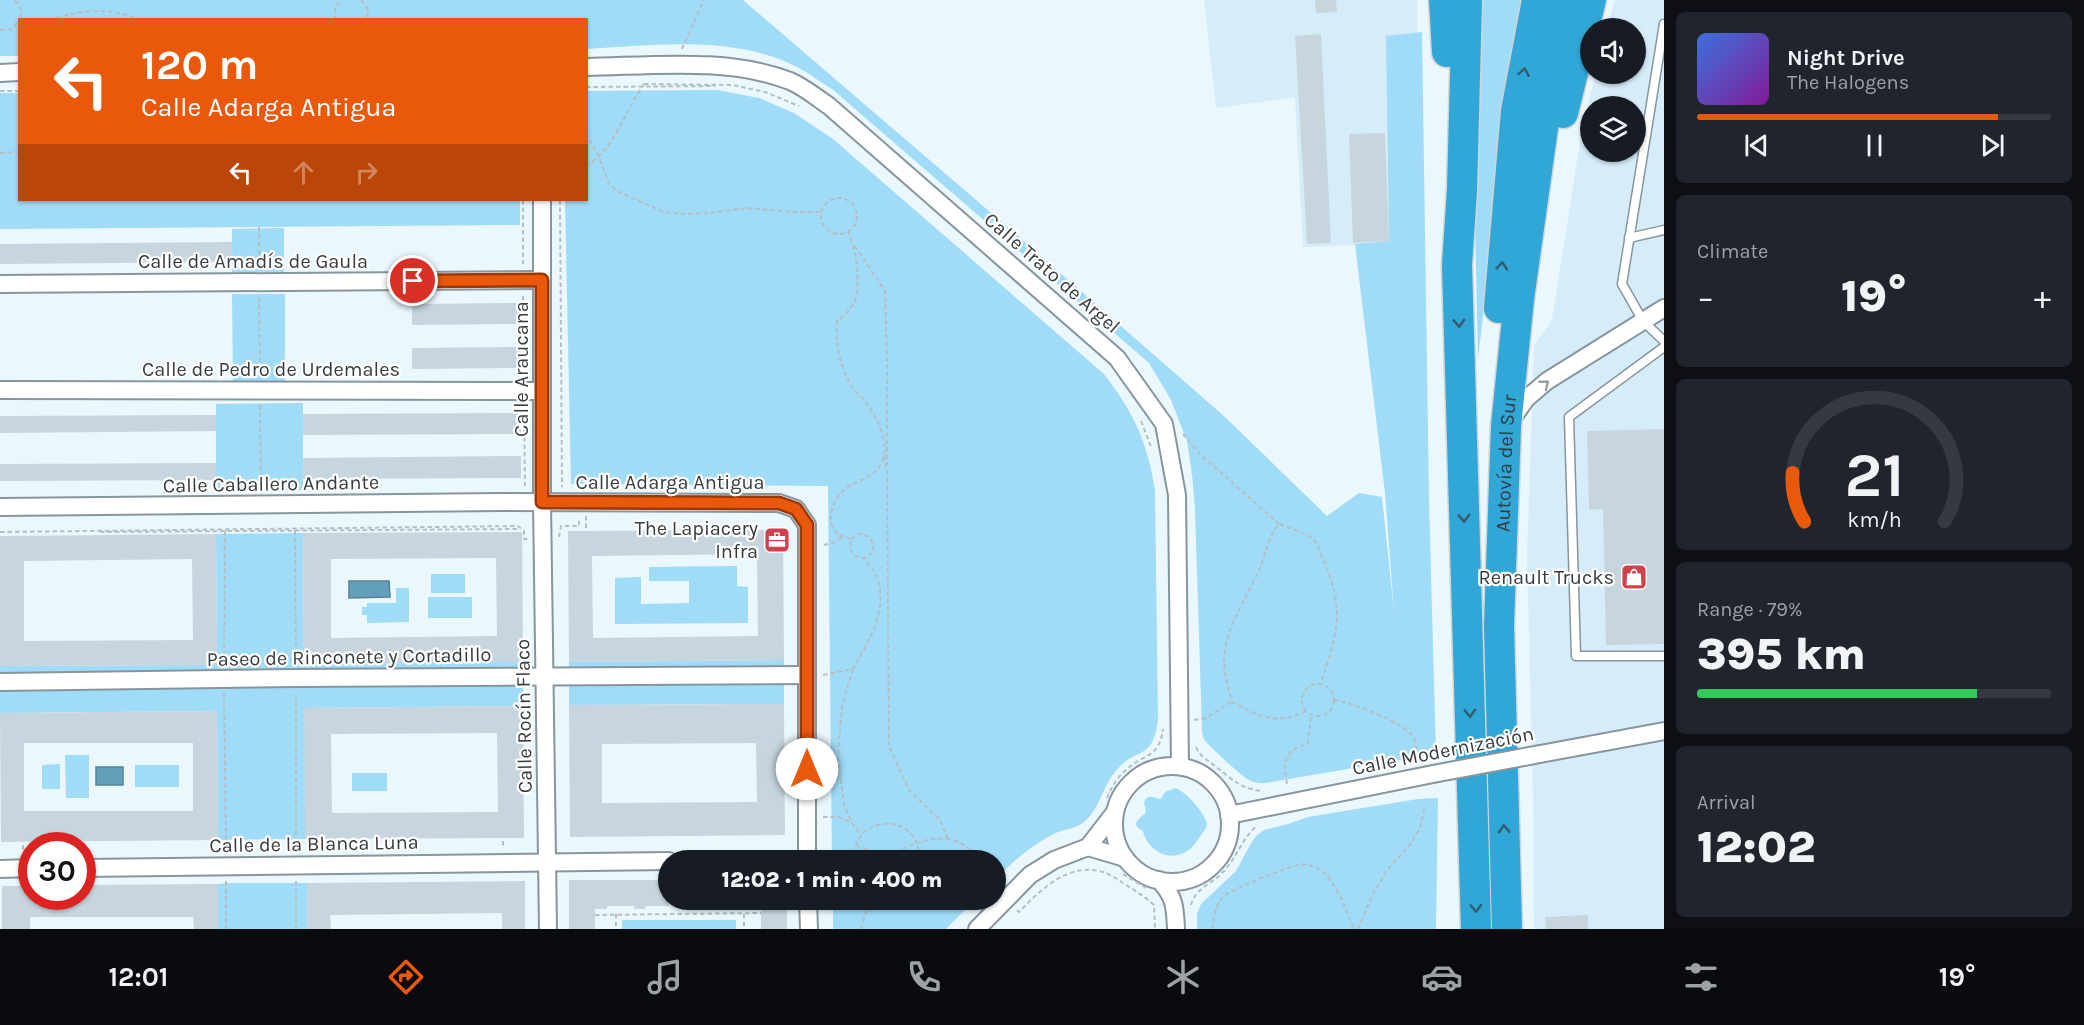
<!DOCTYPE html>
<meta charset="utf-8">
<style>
:root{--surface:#171b24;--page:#20242c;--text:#f1f3f6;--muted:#9ea1a6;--line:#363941;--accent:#ea580c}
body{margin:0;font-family:Karla,sans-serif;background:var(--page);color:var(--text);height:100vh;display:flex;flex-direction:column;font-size:22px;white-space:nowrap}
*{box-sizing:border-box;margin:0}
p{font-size:20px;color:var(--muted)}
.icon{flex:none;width:33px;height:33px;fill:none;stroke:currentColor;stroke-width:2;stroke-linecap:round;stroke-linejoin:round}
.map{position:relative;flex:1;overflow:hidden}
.details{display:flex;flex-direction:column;gap:12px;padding:12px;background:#0d0f14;width:420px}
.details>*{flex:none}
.banner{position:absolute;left:18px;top:18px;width:570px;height:183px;border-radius:0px;box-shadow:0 2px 4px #0004;background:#ea580c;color:#fff;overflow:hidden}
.fabs{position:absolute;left:1580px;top:18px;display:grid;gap:12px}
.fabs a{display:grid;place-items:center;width:66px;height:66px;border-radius:50%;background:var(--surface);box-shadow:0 2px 4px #0004;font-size:30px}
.speed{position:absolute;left:18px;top:832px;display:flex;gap:12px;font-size:30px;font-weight:700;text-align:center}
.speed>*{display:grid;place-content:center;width:78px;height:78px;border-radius:50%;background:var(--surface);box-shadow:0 2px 4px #0004;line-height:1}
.speed .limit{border:9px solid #d22;background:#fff;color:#111}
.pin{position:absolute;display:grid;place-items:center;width:51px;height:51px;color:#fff;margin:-26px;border:3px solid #fff;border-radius:50%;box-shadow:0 2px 6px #0007}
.me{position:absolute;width:66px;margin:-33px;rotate:0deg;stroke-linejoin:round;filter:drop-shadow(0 0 4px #0008)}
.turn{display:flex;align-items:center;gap:21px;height:126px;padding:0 24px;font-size:27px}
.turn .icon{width:78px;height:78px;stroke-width:2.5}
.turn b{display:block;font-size:42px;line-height:51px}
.lanes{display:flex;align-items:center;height:57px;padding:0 24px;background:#0003;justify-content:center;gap:30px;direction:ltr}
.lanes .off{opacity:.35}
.big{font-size:45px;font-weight:800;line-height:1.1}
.details .tile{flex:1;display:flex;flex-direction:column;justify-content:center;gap:9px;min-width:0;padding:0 21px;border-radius:9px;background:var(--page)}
.details .dial{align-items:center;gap:0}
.dial svg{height:156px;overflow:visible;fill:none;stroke:var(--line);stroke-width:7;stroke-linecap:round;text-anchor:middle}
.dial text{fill:var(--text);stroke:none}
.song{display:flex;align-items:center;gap:18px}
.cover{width:72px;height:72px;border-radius:9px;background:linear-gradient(135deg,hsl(220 70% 55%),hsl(290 70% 35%))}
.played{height:6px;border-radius:3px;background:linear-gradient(90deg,var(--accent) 85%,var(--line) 85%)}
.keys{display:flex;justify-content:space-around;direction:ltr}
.heat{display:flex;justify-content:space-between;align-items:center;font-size:33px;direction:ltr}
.charge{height:9px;border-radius:4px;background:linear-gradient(90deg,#34c759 79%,var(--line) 0)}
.trip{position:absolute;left:658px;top:850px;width:348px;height:60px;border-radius:30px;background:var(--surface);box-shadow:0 2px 4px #0004;font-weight:800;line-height:60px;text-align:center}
.dock{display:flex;height:96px;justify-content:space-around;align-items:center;background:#090b0e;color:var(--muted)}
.dock .icon{width:42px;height:42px}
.dock .current{color:var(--accent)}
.dock b{font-size:27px;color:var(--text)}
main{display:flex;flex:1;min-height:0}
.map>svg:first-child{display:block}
.built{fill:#d6edf9;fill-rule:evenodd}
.green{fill:#a0dbf8}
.water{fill:#639eba;stroke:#568195;stroke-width:1.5}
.building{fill:#c7d6de;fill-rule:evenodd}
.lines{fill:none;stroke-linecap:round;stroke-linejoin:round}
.lane-casing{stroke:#87959d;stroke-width:11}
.street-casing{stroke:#87959d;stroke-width:20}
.highway-casing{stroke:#d3d4d5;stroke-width:33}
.path{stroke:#b4bfc4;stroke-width:2;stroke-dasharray:4.5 3;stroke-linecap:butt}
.lane{stroke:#fff;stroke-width:8}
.street{stroke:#fff;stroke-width:16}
.highway{stroke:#30a7d7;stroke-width:30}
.street-bridge-casing{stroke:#87959d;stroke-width:20;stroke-linecap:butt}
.street-bridge{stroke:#fff;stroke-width:16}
.oneway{stroke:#345c6d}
.oneway2{stroke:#9a9e9f}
.route-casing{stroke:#983908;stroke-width:15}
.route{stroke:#ea580c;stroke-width:10}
.labels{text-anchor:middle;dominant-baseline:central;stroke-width:4.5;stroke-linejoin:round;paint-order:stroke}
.street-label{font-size:20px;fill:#363c3f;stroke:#fff}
.poi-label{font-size:20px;fill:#363c3f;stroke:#fff;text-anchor:end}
</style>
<main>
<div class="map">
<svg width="1664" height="929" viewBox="0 0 1664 929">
<rect width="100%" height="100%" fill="#eaf7fd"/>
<g class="built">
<path d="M1204,0H1417V33L1391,244L1303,247L1295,97L1216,108Z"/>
<path d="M1615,0H1664V929H1534L1533,796L1527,556L1534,346L1552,320L1583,123L1596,74H1635V28H1607ZM1590,106H1635V152H1590Z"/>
</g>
<g class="green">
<path d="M0,0H743L1011,230L1225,417L1327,516L1359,493L1382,497L1394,611L1385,493L1355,244L1389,241L1386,36L1422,32L1429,500L1436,754L1266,783C1259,783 1253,783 1247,779C1242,776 1205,743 1204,739C1202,736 1203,733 1202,730L1195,509L1192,474L1187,441L1171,400L1149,363L832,89C820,82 809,73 797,67C736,35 652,45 587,49L586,20H20L19,56H0Z"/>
<path d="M1470,0H1540L1507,111L1478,359Z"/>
<path d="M717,90L759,98L794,113L833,139L1104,374C1134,413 1147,441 1155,490L1158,719C1153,763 1136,745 1115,772C1102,787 1100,809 1084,822C1077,828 1067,829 1058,832C1034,843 1014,860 996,879V861H832L828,486L571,484L565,200H586L587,91Z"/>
<path d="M0,93H19L20,200H520V225L0,229Z"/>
<path d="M284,228V272H232V229Z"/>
<path d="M232,294H285V381L233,382Z"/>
<path d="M303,403V490L216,491V404Z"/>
<path d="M303,533L304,664L523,662V706L305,708V839L218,840L217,711L0,713V666L217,665L216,534Z"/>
<path d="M737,566V586L748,587V623L615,624V578L641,577V604L689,603V581H649V567Z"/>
<rect x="431" y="574" width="34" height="19"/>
<path d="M396,588H409V622L367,623V615H362V607H367V603H396Z"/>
<rect x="428" y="597" width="44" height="21"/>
<path d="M784,660V704L569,705V662Z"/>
<path d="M65,755H89V798H66Z"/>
<path d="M60,764V789H42V765Z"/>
<rect x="135" y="765" width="44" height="22"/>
<rect x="352" y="773" width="35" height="18"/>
<path d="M1175,788C1186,791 1207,815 1207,826C1203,832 1196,844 1190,849C1172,864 1148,852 1143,831C1128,823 1142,818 1146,812L1144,802C1148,793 1154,798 1161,799L1165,792Z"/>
<path d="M1438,798L1436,929H1197V914L1201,904L1236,871L1250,845L1256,836L1264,830L1288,824L1308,817L1418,799Z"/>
<path d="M231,883H307V929H218V884Z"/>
<path d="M833,900H975L946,929H833Z"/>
<rect x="622" y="920" width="114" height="9"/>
</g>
<g class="water">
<path d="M349,581H389L390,597L349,598Z"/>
<rect x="96" y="767" width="27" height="18"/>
</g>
<g class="building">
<path d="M1315,0H1336L1337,12L1316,13Z"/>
<path d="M1321,34L1331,243L1307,244L1295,36Z"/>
<path d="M1385,133L1389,241L1353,243L1349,134Z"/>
<path d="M232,242V262L0,264V244Z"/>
<path d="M520,303V324L412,325V304Z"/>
<path d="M521,347V368L412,369V348Z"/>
<path d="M521,413V434L303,435V414Z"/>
<path d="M216,415V431L0,433V416Z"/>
<path d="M1664,429V644L1606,645L1603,509L1589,510L1587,431Z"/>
<path d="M521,456V478L303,479V458Z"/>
<path d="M216,463V480L0,481V464Z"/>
<path d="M783,530L784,660L569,662L568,531ZM757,554L758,636L593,638L592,556Z"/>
<path d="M522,532L523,662L304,664L303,533ZM496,558L497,636L331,638V559Z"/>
<path d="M216,534L217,665L0,666V536ZM192,559L193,640L24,641V561Z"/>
<path d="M784,704L785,835L570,837L569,705ZM756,743L757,802L602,803V744Z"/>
<path d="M523,706L524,838L305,839L304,708ZM497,733L498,812L332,813L331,734Z"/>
<path d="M217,711L218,840L1,842L0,713ZM24,743H193V811H24Z"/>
<path d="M569,880H669V906H646L645,909H634V906H607V909H595V929H569Z"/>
<path d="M525,881V929H502V913L330,915L331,929H307V883Z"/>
<path d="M218,884V929H194L193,917H30V929H2V886H32V897H82V885Z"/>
<rect x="761" y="900" width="26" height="29"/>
<path d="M1588,915V929H1546L1545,917Z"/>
</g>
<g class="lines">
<defs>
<g id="lane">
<path d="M1664,24L1622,284L1643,321L1664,341"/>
<path d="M1629,238L1664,230"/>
<path d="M1664,347L1569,417L1576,656H1664"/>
</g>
<g id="street">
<path d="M586,67C651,66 729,57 790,81C804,87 816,97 829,106L1117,358L1164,424L1177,495L1180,766"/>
<path d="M0,73L20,72"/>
<path d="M542,200V502L548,929"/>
<path d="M0,284L542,280"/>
<path d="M0,390L542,391"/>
<path d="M1511,420L1526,399L1547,381L1664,308"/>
<path d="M0,507L501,502L779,503L796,509L807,525V861"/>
<path d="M0,682L297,678L806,675"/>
<path d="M1540,754L1664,731"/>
<circle cx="1172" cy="824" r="58"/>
<path d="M1229,815L1433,774"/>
<path d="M1088,847L1125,858"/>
<path d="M771,861H775"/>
<path d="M82,868L669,861"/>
<path d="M0,869L32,868"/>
<path d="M1159,880C1175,897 1175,907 1176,929"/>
<path d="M808,900L809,929"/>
<path d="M977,929L1030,875L1054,860L1088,847L1115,812"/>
</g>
<g id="highway">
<path d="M1444,0L1447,52"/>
<path d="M1467,0L1462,190L1457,265L1476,929"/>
<path d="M1563,113L1591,0"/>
<path d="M1499,308L1516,111L1537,0"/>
<path id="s1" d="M1507,929L1499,626L1506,426L1519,299L1550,78L1566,0"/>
</g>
</defs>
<use href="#lane" class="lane-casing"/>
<use href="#street" class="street-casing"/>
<use href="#highway" class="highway-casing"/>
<g class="path">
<path d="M15,0L21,9L20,20"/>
<path d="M361,0L368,9L367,20"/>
<path d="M49,20C84,10 107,6 141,20"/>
<path d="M335,20V7L342,0"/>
<path d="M0,30L11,29L20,20"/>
<path d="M586,34L587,52"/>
<path d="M682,49L704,0"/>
<path d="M644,84L733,85L765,92L799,106"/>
<path d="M586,87L715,86"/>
<path d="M0,91H20"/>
<path d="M586,133L599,157L609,184L619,192L664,212L683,214L710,213L746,208L793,212H821"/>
<path d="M0,153L20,152"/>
<path d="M586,166C614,151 626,108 645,83"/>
<circle cx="839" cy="216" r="18"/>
<path d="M523,200V264"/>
<path d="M560,200L562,487"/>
<path d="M259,227V268"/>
<path d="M848,231C856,248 862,287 854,303C850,311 843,316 837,321C835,344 840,367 852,387C856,393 863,398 867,404C877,417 887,438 884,455C879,479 858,478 844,490C836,496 829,512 831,523C832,526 836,531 838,535L851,539"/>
<path d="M1009,241L1018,249"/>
<path d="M855,246L885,291L887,358V465"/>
<path d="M523,296L524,375"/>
<path d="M259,297L260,376"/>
<path d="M260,405L261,490"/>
<path d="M524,407L525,486"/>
<path d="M1141,421L1151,447"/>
<path d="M1183,434L1200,454L1279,524"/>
<path d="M884,456L887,471L889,746L909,790L940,820L948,839"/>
<path d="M586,516V528"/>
<path d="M295,530L296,662"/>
<path d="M0,532L518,526L524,531V539H528"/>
<path d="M100,532L520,529"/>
<path d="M559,537L561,526H579V519"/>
<path d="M824,545L833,543L844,536"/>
<path d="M224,663L225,531"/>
<path d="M853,669L842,705L838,756L844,805L852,823L861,835"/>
<path d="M823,675L853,669C868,643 889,609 877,578C875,571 869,564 864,558L855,556L850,549L851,539L859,534L868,536L874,544L872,553L864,558"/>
<circle cx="1318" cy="700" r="16"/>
<path d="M224,693L226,843"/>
<path d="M1334,700C1350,702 1405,722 1413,737C1416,741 1416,750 1418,755"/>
<path d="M1306,711C1277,726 1258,716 1232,702C1228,688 1225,675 1224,661C1224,629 1247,598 1259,570C1266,554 1267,539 1279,524C1290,528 1303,532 1313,539C1318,543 1320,553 1323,559C1346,610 1337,635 1320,685"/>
<path d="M1194,720L1206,718L1231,702"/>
<path d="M1196,747C1200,757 1208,760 1216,767C1234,780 1237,787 1261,791"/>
<path d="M1287,784C1283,758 1283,753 1308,743L1311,715"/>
<path d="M1107,798C1111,788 1117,777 1126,770C1144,753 1159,759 1163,729"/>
<path d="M823,817H839L852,823"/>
<path d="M503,841V848"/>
<path d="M296,842V692"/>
<path d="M262,843V850"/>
<path d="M23,845V852"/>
<path d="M856,845L886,857"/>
<path d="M856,861C846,816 922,807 919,861"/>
<path d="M885,861L886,857C919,840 953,824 981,861"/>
<path d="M1123,874L1146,888"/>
<path d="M226,881V929"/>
<path d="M296,881V929"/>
<path d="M823,904L868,908"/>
<path d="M1191,905C1195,888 1212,884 1223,872C1237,858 1241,839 1257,826"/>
<path d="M1017,910L1019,912C1041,889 1069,862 1103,872C1110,874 1117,879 1123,883C1134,890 1144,896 1154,905L1155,929"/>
<path d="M616,914V929"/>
<path d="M744,914V929"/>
<path d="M595,915L761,913"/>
<path d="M860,929L868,908L877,900"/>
<path d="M1212,929C1214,917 1215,904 1225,895C1233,889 1292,865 1302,864C1307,864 1316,867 1320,870C1335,878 1347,913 1354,929"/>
<path d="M1358,929L1372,896L1387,870L1410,845L1420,828L1425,805"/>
</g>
<use href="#lane" class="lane"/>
<use href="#street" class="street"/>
<use href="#highway" class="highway"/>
<defs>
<path id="street-bridge" d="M1433,774L1540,754"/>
</defs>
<use href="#street-bridge" class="street-bridge-casing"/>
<use href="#street-bridge" class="street-bridge"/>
</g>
<defs><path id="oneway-chevron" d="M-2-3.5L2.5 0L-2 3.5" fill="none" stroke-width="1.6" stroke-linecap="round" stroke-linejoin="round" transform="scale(1.5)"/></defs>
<g class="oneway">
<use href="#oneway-chevron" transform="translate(1524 72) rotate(-80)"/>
<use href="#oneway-chevron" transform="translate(1502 266) rotate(-85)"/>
<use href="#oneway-chevron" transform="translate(1459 323) rotate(88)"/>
<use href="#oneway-chevron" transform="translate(1464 518) rotate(88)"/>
<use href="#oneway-chevron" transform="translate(1470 713) rotate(88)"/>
<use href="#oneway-chevron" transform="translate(1504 829) rotate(-92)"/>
<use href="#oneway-chevron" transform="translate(1476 908) rotate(88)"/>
</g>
<use class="oneway2" href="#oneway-chevron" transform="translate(1545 384) rotate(-38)"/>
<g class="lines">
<defs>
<path id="route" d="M413,281L542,280V502L779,503L796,509L807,525V769"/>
</defs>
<use href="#route" class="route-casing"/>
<use href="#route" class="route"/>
</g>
<defs>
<symbol id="office-square" viewBox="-11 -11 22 22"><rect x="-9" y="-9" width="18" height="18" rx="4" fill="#d1414d" stroke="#fff"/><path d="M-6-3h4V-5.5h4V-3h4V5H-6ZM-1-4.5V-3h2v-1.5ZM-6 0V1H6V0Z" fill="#fff"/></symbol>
<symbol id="shop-square" viewBox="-11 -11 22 22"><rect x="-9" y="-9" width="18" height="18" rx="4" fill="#d1414d" stroke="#fff"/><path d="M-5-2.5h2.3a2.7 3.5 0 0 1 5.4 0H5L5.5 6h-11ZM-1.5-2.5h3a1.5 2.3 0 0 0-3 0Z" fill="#fff"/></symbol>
</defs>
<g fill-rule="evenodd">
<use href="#office-square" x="762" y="525" width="30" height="30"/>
<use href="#shop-square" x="1619" y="562" width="30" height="30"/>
</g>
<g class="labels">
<g class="street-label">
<text x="253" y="261">Calle de Amadís de Gaula</text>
<text transform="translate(1052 273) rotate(41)">Calle Trato de Argel</text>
<text x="271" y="369">Calle de Pedro de Urdemales</text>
<text transform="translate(521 369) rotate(-90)">Calle Araucana</text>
<text stroke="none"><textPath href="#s1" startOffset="466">Autovía del Sur</textPath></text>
<text x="670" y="482">Calle Adarga Antigua</text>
<text transform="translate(271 484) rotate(-1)">Calle Caballero Andante</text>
<text transform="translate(349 657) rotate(-1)">Paseo de Rinconete y Cortadillo</text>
<text transform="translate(524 716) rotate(-91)">Calle Rocín Flaco</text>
<text transform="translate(1443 751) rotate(-11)">Calle Modernización</text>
<text transform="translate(314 844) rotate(-1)">Calle de la Blanca Luna</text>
</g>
<g class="poi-label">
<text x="758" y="528">The Lapiacery<tspan x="758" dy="23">Infra</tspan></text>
<text x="1614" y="577">Renault Trucks</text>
</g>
</g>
</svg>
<div class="fabs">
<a><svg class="icon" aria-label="sound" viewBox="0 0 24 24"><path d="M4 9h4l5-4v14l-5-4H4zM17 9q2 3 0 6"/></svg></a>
<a><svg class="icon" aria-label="layers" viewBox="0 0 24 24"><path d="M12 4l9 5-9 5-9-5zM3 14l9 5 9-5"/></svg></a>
</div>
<div class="speed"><div class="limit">30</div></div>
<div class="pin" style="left:413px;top:281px;background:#d93025"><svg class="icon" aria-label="arrive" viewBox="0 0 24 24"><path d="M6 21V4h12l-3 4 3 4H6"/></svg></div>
<svg class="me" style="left:807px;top:769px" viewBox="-20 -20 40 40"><circle r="19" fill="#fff"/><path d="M0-13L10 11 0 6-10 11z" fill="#ea580c"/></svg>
<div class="trip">12:02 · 1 min · 400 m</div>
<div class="banner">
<div class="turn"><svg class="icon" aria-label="left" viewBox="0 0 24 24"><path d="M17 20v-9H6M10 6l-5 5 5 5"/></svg><div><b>120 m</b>Calle Adarga Antigua</div></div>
<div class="lanes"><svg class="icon" aria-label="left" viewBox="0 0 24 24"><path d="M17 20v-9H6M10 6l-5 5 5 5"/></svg><svg class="icon off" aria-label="ahead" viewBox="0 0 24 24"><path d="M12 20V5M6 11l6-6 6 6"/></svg><svg class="icon off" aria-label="right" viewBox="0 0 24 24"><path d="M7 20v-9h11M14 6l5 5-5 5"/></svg></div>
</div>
</div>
<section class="details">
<div class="tile">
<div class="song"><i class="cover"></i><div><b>Night Drive</b><p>The Halogens</p></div></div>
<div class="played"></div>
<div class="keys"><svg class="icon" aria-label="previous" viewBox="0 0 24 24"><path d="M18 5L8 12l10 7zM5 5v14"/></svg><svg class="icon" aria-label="pause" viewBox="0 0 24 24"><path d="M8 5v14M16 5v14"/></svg><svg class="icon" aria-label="next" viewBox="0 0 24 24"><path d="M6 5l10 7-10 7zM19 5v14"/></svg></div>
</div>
<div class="tile"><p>Climate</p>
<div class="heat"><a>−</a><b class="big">19°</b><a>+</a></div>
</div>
<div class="tile dial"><svg viewBox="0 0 100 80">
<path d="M14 69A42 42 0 1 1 86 69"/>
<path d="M14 69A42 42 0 0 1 8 44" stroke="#ea580c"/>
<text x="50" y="56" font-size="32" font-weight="700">21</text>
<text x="50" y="72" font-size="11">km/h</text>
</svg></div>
<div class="tile"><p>Range · 79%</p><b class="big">395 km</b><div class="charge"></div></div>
<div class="tile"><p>Arrival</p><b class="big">12:02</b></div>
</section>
</main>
<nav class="dock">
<b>12:01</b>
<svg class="icon current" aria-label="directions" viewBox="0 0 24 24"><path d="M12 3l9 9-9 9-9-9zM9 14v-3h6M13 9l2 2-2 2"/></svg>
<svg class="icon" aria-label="music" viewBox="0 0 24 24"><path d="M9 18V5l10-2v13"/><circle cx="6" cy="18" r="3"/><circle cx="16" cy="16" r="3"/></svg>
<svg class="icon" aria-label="phone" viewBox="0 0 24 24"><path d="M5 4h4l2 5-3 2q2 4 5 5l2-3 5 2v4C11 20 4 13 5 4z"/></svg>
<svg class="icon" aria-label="climate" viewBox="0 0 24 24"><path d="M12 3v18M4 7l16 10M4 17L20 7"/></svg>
<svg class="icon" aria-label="car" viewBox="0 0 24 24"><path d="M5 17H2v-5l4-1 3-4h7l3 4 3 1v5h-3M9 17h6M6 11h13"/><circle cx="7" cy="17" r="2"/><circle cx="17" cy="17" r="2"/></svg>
<svg class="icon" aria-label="filters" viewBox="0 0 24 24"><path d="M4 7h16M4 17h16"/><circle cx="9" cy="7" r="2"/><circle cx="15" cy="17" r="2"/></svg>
<b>19°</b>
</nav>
